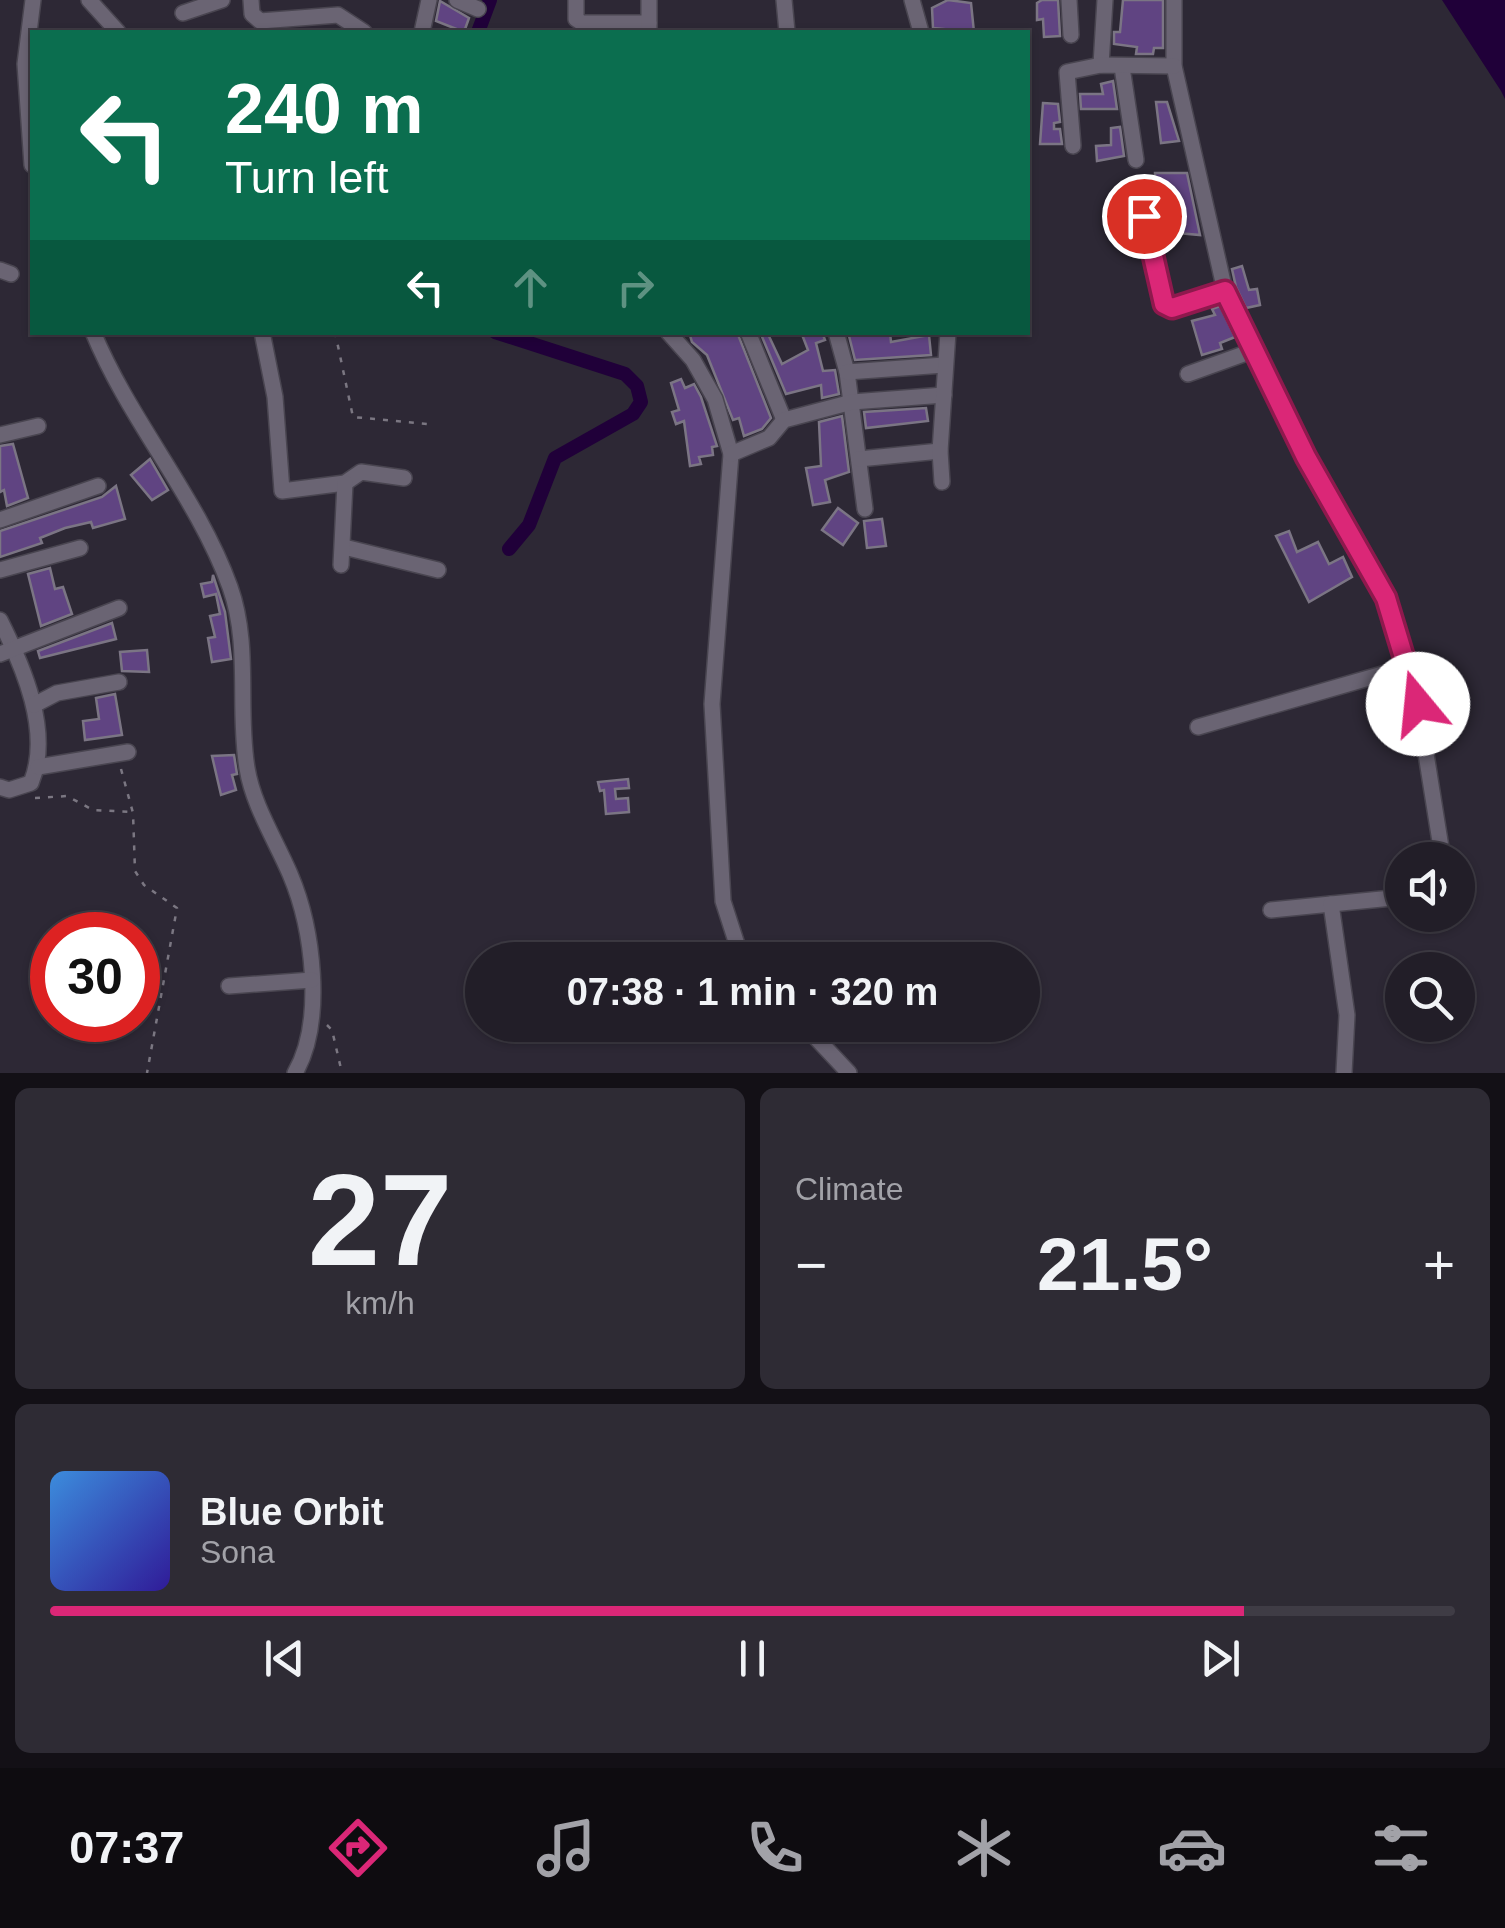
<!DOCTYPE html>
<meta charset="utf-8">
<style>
:root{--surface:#221e28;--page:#2e2b34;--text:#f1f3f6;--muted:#a2a2a8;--line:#3f3c45;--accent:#db2777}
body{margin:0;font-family:Arial,sans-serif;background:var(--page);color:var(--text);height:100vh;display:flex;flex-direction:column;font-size:38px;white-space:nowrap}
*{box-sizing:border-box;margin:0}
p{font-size:32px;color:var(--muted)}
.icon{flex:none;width:55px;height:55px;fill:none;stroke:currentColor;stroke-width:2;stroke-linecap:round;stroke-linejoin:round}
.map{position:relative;height:1073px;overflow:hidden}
.details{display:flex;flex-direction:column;gap:15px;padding:15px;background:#131016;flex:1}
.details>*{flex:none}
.hud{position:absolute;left:30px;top:30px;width:1000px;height:305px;border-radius:0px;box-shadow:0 2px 8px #0004,0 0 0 2px var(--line);background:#0b6e4f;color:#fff;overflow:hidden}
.controls{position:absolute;left:1385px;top:842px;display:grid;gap:20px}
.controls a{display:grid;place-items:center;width:90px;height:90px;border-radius:50%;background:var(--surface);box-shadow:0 2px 8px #0004,0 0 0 2px var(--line);font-size:50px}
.speed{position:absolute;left:30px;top:912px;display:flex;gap:20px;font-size:50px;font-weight:700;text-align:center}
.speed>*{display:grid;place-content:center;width:130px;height:130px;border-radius:50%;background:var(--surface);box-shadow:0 2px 8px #0004,0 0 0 2px var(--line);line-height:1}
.speed .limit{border:15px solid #d22;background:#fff;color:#111}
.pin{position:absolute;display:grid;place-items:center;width:85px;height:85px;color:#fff;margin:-42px;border:5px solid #fff;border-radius:50%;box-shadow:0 2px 10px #0007}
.me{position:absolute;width:110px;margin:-55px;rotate:343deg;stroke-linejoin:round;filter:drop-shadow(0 0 8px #0008)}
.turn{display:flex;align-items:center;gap:35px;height:210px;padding:0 30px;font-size:45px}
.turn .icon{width:130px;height:130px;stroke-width:2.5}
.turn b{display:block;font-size:70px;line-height:85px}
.lanes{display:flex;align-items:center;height:95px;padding:0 30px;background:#0003;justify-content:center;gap:50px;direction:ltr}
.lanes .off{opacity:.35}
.big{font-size:75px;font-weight:800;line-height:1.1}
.details .tile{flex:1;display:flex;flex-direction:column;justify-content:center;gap:15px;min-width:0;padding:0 35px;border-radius:15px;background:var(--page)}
.details .dial{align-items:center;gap:0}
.dial b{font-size:130px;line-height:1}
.song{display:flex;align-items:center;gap:30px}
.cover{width:120px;height:120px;border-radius:15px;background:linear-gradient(135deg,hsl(210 70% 55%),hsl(250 70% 35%))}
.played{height:10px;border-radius:5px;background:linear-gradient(90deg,var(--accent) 85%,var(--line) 85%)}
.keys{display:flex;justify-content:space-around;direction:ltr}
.heat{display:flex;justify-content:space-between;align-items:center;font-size:55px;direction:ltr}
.details .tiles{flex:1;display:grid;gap:15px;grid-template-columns:1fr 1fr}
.tile:last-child{grid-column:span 2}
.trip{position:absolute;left:465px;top:942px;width:575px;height:100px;border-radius:50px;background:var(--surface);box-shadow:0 2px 8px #0004,0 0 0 2px var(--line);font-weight:800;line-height:100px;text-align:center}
.tab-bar{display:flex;height:160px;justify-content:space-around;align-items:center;background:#0e0c10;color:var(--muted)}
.tab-bar .icon{width:70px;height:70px}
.tab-bar .selected{color:var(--accent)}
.tab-bar b{font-size:45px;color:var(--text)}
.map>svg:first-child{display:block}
.water{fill:#200039}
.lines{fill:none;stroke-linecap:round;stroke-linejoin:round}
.canal{stroke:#200039;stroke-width:14}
.building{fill:#604482;stroke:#7b7584;stroke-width:2.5}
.minor-casing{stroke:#494550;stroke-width:18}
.path{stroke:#7b7782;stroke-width:2.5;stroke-dasharray:5 8;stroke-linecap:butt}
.minor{stroke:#6a6473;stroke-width:15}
.route-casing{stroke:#8e194d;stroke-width:25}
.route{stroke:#db2777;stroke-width:18}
</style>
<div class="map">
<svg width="1505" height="1073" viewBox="0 0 1505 1073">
<rect width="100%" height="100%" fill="#2d2835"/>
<path class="water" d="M1442,0H1505V99L1501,91Z"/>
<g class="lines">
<g class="canal">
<path d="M478,32L490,0"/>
<path d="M495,332L625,374L637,386L641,402L633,414L555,458L529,525L509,549"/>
</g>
</g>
<g class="building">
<path d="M948,0L971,3L974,32L933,28L932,8Z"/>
<path d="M1042,0H1058L1060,36L1044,37L1043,19L1037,20V3Z"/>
<path d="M1123,0H1163V48H1154L1153,54H1136L1137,47L1114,44V32H1120Z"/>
<path d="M440,1L469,18L464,32L436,21Z"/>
<path d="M1113,81L1117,109H1081L1080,94H1103L1101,84Z"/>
<path d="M1156,102H1167L1179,141L1161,143Z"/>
<path d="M1043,103L1058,104L1060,122L1054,123V129H1060L1062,144H1040Z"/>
<path d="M1120,127L1124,156L1097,161L1096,146L1111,145V128Z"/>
<path d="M1155,173H1187L1200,235L1178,233V197H1155Z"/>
<path d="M1242,266L1249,290L1257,289L1260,305L1246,308L1236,287L1232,269Z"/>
<path d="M1220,306L1235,337L1220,343L1222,349L1202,355L1192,321L1215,315L1212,309Z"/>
<path d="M689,332H737L771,418L762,429L744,436L739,418L733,420L707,355L692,342Z"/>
<path d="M760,332H767L782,364L808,350L801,332H822L825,340L816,343L823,371L835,370L839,394L822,398L821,385L786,394Z"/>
<path d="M848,332H890L891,342L929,335L931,355L855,360Z"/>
<path d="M681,379L685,388L694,384L701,397L717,446L712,447L713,455L699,457L701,464L690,466L684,421L676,424L672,412L679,410L671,383Z"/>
<path d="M926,408L928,421L866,428L864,412Z"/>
<path d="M842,416L849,472L825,480L830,502L813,505L806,468L821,466L819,422Z"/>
<path d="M13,444L28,498L7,506L4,490L0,492V446Z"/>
<path d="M150,459L168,490L152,500L131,475Z"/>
<path d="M116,486L125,519L93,528L91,522L65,528L40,538L42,543L0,557V531L102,497Z"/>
<path d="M838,508L858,523L843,545L822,530Z"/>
<path d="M882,519L886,546L867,548L864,521Z"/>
<path d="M1289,531L1297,552L1318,542L1329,564L1343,557L1352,577L1309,602L1276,536Z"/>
<path d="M50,568L55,589L63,587L72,614L41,626L28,574Z"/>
<path d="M213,575L225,612L231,659L212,662L208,638L215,637L210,616L220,614L216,594L204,597L201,584L212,582Z"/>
<path d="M112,623L116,639L40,658L38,651Z"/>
<path d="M147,650L149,672L122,671L120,652Z"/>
<path d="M115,694L122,735L85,740L83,721L99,719L96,698Z"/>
<path d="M234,755L237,774L232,775L236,790L221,795L212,756Z"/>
<path d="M628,779L629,788L615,789L616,799L628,798L629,812L606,814L604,790L600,791L598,782Z"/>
</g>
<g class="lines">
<defs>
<g id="minor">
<path d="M89,0L118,32"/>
<path d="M251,0L252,14L260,21L338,15L364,32"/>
<path d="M457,0L478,9"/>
<path d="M576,0V19L582,23H649"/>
<path d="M784,0L787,32"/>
<path d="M912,0L921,32"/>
<path d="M1069,0L1071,35"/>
<path d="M1174,0V66L1225,291L1306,457L1386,598L1418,704L1443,860"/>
<path d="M183,13L222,0"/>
<path d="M649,31V0"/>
<path d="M422,32L429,0"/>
<path d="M1101,65L1105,0"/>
<path d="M1122,67L1136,160"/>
<path d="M1073,146L1067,72L1101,65L1174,66"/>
<path d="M32,165L25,64L33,0"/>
<path d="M1143,216L1164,304L1172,308L1225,291"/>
<path d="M0,270L11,274"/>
<path d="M93,332C130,422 197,496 230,587C251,646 237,707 247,768C253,805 275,839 290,874C313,928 325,1021 295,1073"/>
<path d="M262,332L275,397L282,491L345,483L361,472L404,478"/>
<path d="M668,332L693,360L715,399L731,454L712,704L723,901L742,960"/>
<path d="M748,332L784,420"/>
<path d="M836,332L847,372L865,509"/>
<path d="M847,372L944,365"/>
<path d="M1188,374L1252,351"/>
<path d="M0,435L38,426"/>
<path d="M731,454L769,438L784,420L852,402L944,395"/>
<path d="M859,459L940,451"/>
<path d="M942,482L940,451L948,332"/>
<path d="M0,520L98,486"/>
<path d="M344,547L438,570"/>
<path d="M341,565L345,483"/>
<path d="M0,570L80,548"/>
<path d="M0,620C23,666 52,732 31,783L9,790L0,787"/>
<path d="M0,654L119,608"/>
<path d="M34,705L57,693L119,682"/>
<path d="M1198,727L1407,667"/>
<path d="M38,767L128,752"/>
<path d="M1271,910L1331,904"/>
<path d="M229,986L312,980"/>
<path d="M804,1025L849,1073"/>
<path d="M1344,1073L1347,1015L1331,904L1402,897"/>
</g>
</defs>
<use href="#minor" class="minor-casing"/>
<g class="path">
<path d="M335,332L353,417L427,424"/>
<path d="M121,769L133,813L135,871L144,885L177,908L147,1073"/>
<path d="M35,798L67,796L93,810L132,812"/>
<path d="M327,1025L332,1030L342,1073"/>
</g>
<use href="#minor" class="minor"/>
</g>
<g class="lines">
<defs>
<path id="route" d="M1144,216L1164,304L1172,308L1225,291L1306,457L1386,598L1418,704"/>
</defs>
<use href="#route" class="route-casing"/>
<use href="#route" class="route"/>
</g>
</svg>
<div class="controls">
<a><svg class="icon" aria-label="sound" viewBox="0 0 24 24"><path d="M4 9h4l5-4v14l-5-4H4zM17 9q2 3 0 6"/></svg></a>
<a><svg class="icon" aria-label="search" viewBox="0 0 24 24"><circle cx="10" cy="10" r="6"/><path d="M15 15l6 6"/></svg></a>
</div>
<div class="speed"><div class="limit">30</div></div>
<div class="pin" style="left:1144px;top:216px;background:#d93025"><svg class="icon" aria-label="arrive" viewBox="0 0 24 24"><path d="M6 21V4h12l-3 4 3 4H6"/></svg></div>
<svg class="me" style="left:1418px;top:704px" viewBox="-20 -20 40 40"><circle r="19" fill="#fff"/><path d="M0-13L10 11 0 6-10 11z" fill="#db2777"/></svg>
<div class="trip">07:38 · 1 min · 320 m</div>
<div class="hud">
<div class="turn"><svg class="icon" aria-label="left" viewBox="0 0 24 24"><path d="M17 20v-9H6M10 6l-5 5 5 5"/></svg><div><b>240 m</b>Turn left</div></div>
<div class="lanes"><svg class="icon" aria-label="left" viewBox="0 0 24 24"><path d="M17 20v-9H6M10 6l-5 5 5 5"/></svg><svg class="icon off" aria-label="ahead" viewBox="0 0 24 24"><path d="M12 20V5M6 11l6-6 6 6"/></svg><svg class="icon off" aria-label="right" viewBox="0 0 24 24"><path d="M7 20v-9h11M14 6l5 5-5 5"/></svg></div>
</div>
</div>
<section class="details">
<div class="tiles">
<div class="tile dial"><b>27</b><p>km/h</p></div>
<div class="tile"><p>Climate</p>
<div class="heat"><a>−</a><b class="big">21.5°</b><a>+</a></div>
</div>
<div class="tile">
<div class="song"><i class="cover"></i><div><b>Blue Orbit</b><p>Sona</p></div></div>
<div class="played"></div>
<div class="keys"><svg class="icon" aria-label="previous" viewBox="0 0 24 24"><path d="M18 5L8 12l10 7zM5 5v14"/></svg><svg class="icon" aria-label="pause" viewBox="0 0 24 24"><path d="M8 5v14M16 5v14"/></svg><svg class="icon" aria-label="next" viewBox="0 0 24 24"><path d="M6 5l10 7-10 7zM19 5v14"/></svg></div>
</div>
</div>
</section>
<nav class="tab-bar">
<b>07:37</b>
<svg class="icon selected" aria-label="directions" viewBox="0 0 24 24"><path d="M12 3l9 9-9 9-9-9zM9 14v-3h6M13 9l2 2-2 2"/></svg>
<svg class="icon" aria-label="music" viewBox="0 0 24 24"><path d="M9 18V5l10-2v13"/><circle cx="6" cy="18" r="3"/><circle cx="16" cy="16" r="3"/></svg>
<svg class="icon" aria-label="phone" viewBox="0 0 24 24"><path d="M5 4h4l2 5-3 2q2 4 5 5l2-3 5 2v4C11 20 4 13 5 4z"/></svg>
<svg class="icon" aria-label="climate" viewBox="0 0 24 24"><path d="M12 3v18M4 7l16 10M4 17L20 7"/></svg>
<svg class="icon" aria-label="car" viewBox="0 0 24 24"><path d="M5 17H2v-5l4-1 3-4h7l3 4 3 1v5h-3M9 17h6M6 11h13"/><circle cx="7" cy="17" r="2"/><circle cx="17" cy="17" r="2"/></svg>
<svg class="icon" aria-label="filters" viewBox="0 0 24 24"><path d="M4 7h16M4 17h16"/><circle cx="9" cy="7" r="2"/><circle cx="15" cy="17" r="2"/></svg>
</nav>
